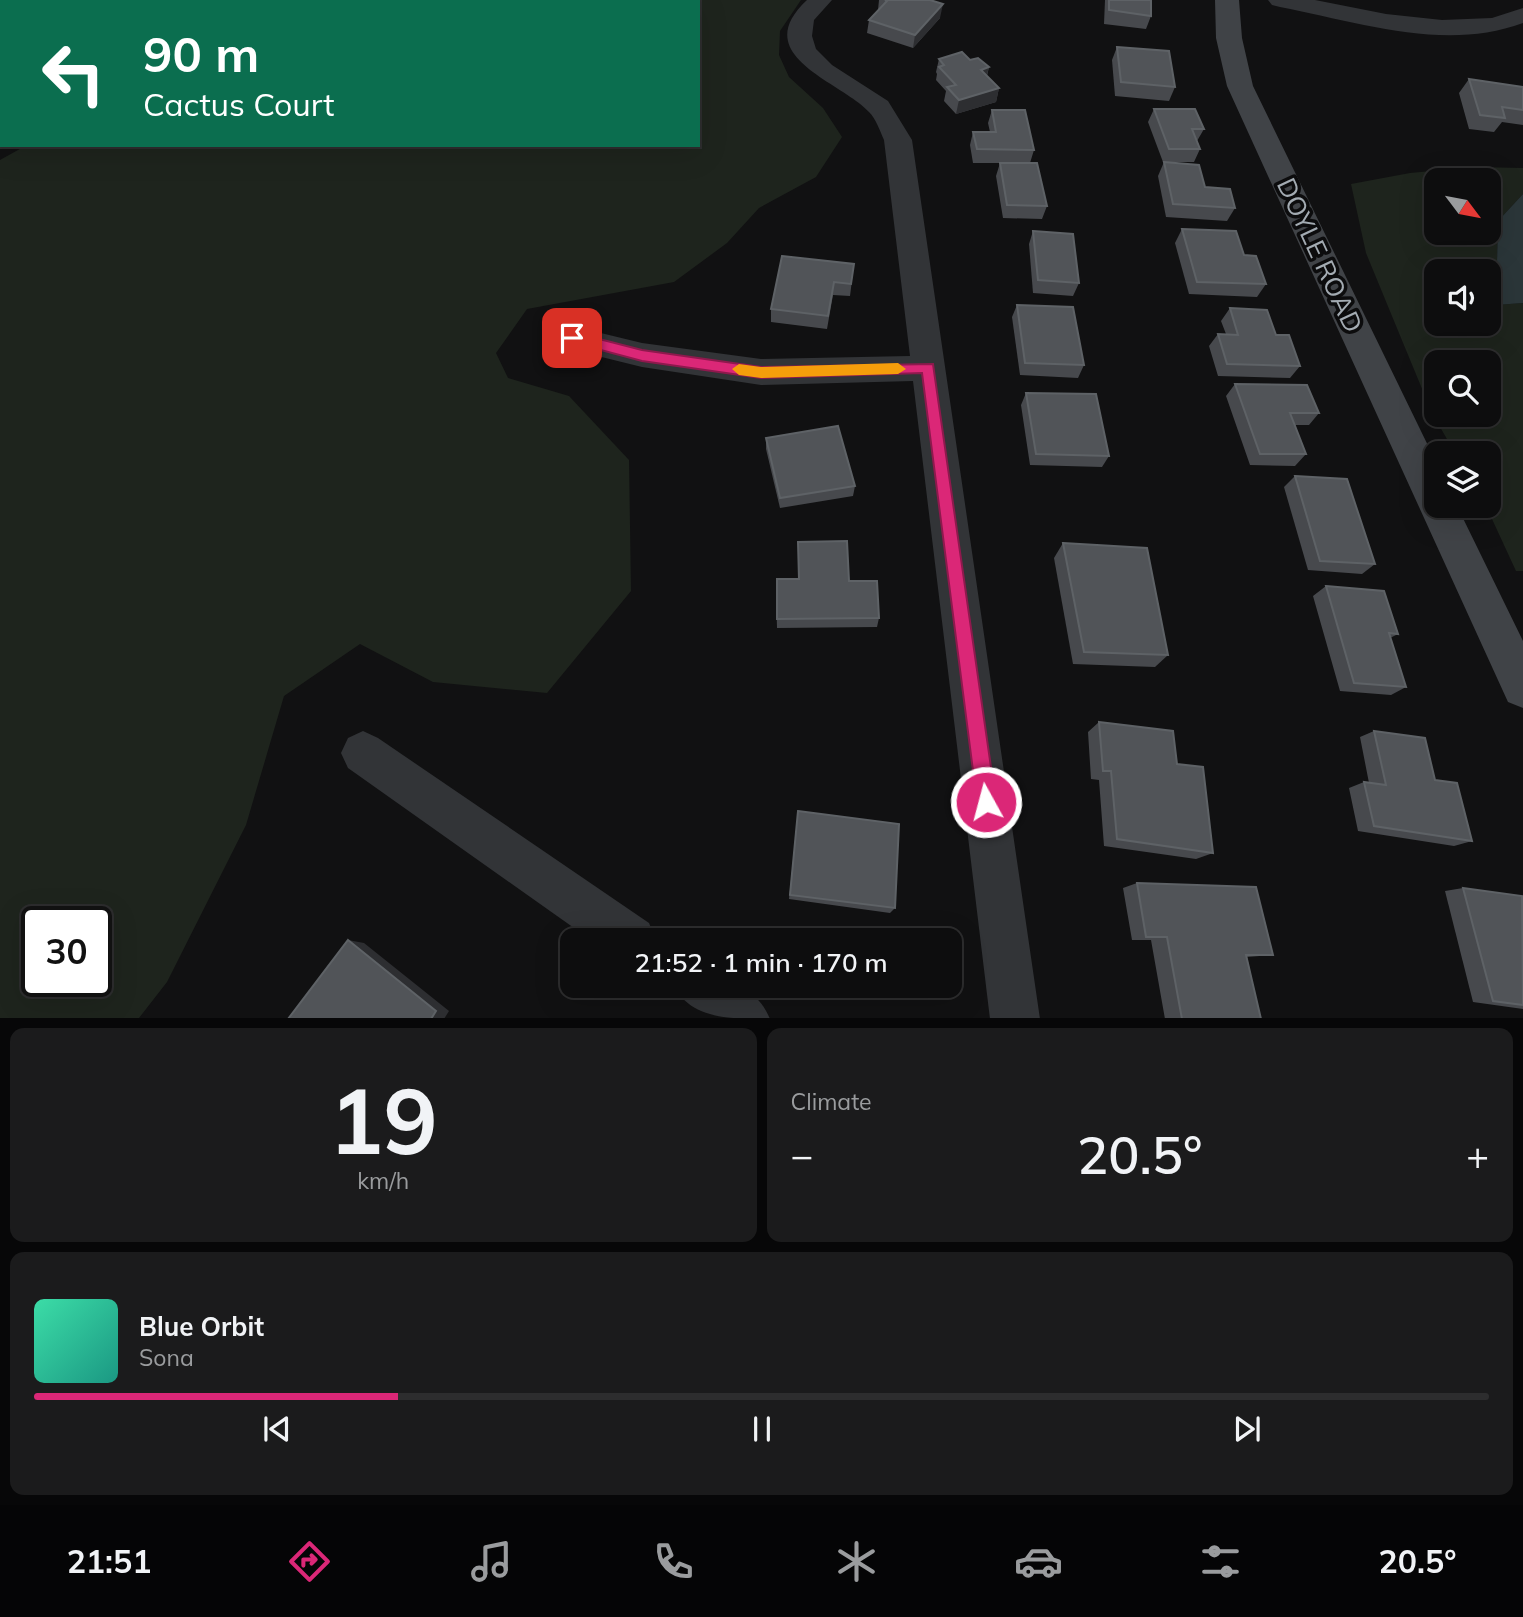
<!DOCTYPE html>
<meta charset="utf-8">
<style>
:root{--surface:#0d0d0e;--page:#1b1b1c;--text:#f1f3f6;--muted:#9a9c9e;--line:#2d2d2e;--accent:#db2777}
body{margin:0;font-family:Mulish,sans-serif;background:var(--page);color:var(--text);height:100vh;display:flex;flex-direction:column;font-size:26px;white-space:nowrap}
*{box-sizing:border-box;margin:0}
p{font-size:23px;color:var(--muted)}
.icon{flex:none;width:38px;height:38px;fill:none;stroke:currentColor;stroke-width:2;stroke-linecap:round;stroke-linejoin:round}
.map{position:relative;height:1018px;overflow:hidden}
.panel{display:flex;flex-direction:column;gap:10px;padding:10px;background:#070708;flex:1}
.panel>*{flex:none}
.top-card{position:absolute;left:0px;top:0px;width:700px;height:147px;box-shadow:0 7px 28px #0002,0 0 0 2px var(--line);background:#0b6e4f;color:#fff;overflow:hidden}
.needle{width:46px;rotate:122deg}
.buttons{position:absolute;left:1424px;top:168px;display:grid;gap:14px}
.buttons a{display:grid;place-items:center;width:77px;height:77px;border-radius:14px;background:var(--surface);box-shadow:0 7px 28px #0002,0 0 0 2px var(--line);font-size:35px}
.speed{position:absolute;left:21px;top:906px;display:flex;gap:14px;font-size:35px;font-weight:700;text-align:center}
.speed>*{display:grid;place-content:center;width:91px;height:91px;border-radius:50%;background:var(--surface);box-shadow:0 7px 28px #0002,0 0 0 2px var(--line);line-height:1}
.speed .limit{border:4px solid #111;border-radius:10px;background:#fff;color:#111}
.pin{position:absolute;display:grid;place-items:center;width:60px;height:60px;color:#fff;margin:-30px;border-radius:14px;box-shadow:0 4px 10px #0006}
.me{position:absolute;width:77px;margin:-38px;rotate:353deg;stroke-linejoin:round;filter:drop-shadow(0 0 5px #0008)}
.turn{display:flex;align-items:center;gap:24px;height:147px;padding:0 28px;font-size:32px}
.turn .icon{width:91px;height:91px;stroke-width:2.5}
.turn b{display:block;font-size:49px;line-height:60px}
.big{font-size:52px;font-weight:600;line-height:1.1}
.panel .card{flex:1;display:flex;flex-direction:column;justify-content:center;gap:10px;min-width:0;padding:0 24px;border-radius:14px;background:var(--page)}
.panel .dial{align-items:center;gap:0}
.dial b{font-size:91px;line-height:1}
.song{display:flex;align-items:center;gap:21px}
.cover{width:84px;height:84px;border-radius:10px;background:linear-gradient(135deg,hsl(160 70% 55%),hsl(170 70% 35%))}
.played{height:7px;border-radius:4px;background:linear-gradient(90deg,var(--accent) 25%,var(--line) 25%)}
.keys{display:flex;justify-content:space-around;direction:ltr}
.heat{display:flex;justify-content:space-between;align-items:center;font-size:38px;direction:ltr}
.panel .tiles{flex:1;display:grid;gap:10px;grid-template-columns:1fr 1fr}
.card:last-child{grid-column:span 2}
.trip{position:absolute;left:560px;top:928px;width:402px;height:70px;border-radius:14px;background:var(--surface);box-shadow:0 7px 28px #0002,0 0 0 2px var(--line);font-weight:600;line-height:70px;text-align:center}
.dock{display:flex;height:112px;justify-content:space-around;align-items:center;background:#050506;color:var(--muted)}
.dock .icon{width:49px;height:49px}
.dock .active{color:var(--accent)}
.dock b{font-size:32px;color:var(--text)}
.map>svg:first-child{display:block}
.green{fill:#1e241d;fill-rule:evenodd}
.water{fill:#2b3639}
.lines{fill:none;stroke-linecap:round;stroke-linejoin:round}
.street{fill:#323437;fill-rule:evenodd}
.secondary{fill:#404347;fill-rule:evenodd}
.wall{fill:#47494d}
.shaded-wall{fill:#2d2e31}
.building{fill:#515458;stroke:#5e6266;stroke-width:2}
.route{fill:#db2777;stroke:#8e194d;stroke-width:2}
.slow{fill:#f59e0b}
.labels{text-anchor:middle;dominant-baseline:central;stroke-width:7;stroke-linejoin:round;paint-order:stroke}
.street-label{font-size:26px;fill:#a3abb2;stroke:#0c0c0d}
</style>
<div class="map">
<svg width="1523" height="1019" viewBox="0 0 1523 1019">
<rect width="100%" height="100%" fill="#111112"/>
<g class="green">
<path d="M210,0H801L780,31L779,55L789,77L823,108L842,137L816,177L759,208L727,243L674,282L527,309L496,353L508,378L569,396L629,460L631,591L547,693L433,682L360,644L284,696L246,825L167,982L139,1018H0V160L27,145H698V2ZM96,922V982H37V922Z"/>
<path d="M1475,167L1523,168V194L1498,221L1496,305L1523,303V571H1516L1486,506H1489V453H1455L1432,413L1366,253L1351,184L1410,173ZM1437,180H1489V233H1437ZM1437,271H1489V324H1437ZM1437,362H1489V415H1437Z"/>
</g>
<path class="water" d="M1523,194V303L1496,305L1498,221Z"/>
<g class="lines">
<g class="street">
<path d="M64,0H89L62,2Z"/>
<path d="M807,0H832L814,20L812,36L816,49L832,65L888,101L912,140L1040,1019H990L913,381L761,385L642,367L561,347L556,338L561,329L572,326L642,343L761,359L910,356L884,140C880,131 876,119 869,112C840,81 747,56 807,0Z"/>
<path d="M1268,0H1315L1386,14L1442,20L1492,18L1523,8V23C1445,52 1358,22 1280,7L1272,5Z"/>
<path d="M0,33H2L0,48Z"/>
<path d="M363,731L378,738L649,923L656,940H591L348,768L341,753L348,738Z"/>
<path d="M673,985C713,985 751,974 770,1019C728,1019 691,1019 673,985Z"/>
</g>
<path class="secondary" d="M1215,0H1239L1242,38L1253,86L1437,464V506H1457L1523,641V708L1508,702L1227,86L1216,38Z"/>
</g>
<g class="wall">
<path d="M879,0H930L940,18L913,48L867,33L869,20L878,10Z"/>
<path d="M1105,0H1151V16L1146,29L1104,24Z"/>
<path d="M1117,47L1175,87L1169,101L1115,96L1112,60Z"/>
<path d="M939,59L970,60L989,67L987,76L999,88L996,102L956,114L944,101L946,91L936,80L937,74L936,72Z"/>
<path d="M1469,79L1523,87V125L1502,122L1494,132L1469,129L1459,93Z"/>
<path d="M1154,109L1204,129L1197,141L1200,149L1194,162H1163L1148,122Z"/>
<path d="M992,110L1034,150L1030,163L1047,206L1042,219L1003,218L996,176L1000,163H973L970,145L973,132H990L988,123Z"/>
<path d="M1164,162L1235,208L1227,221L1166,217L1158,176Z"/>
<path d="M1182,229L1244,255L1266,284L1257,297L1189,294L1175,243Z"/>
<path d="M1033,231L1079,283L1073,296L1033,293L1029,244Z"/>
<path d="M854,264L850,296L833,295L827,329L771,322V309Z"/>
<path d="M1017,305L1084,365L1078,378L1020,375L1012,317Z"/>
<path d="M1230,308L1276,335L1300,366L1290,378L1218,376L1209,346L1218,334H1226L1221,321Z"/>
<path d="M1235,384L1319,413L1309,425H1295L1306,454L1295,466L1250,465L1226,396Z"/>
<path d="M1026,393L1109,456L1102,467L1030,465L1021,405Z"/>
<path d="M766,438L855,486L853,496L780,508L766,449Z"/>
<path d="M1295,476L1375,564L1362,574L1308,570L1284,487Z"/>
<path d="M798,542L849,581L879,618L877,627L777,628L776,589L798,579Z"/>
<path d="M1063,543L1168,655L1155,667L1073,664L1054,558Z"/>
<path d="M1326,586L1398,634L1390,638L1406,687L1391,695L1340,691L1313,596Z"/>
<path d="M1099,722L1177,764L1213,853L1196,859L1104,846L1099,780L1091,779L1088,732Z"/>
<path d="M1374,731L1435,780L1472,841L1454,846L1358,831L1349,788L1364,782L1369,783L1360,737Z"/>
<path d="M798,811L895,908L890,913L789,899Z"/>
<path d="M1137,883L1273,955L1247,957L1261,1019H1165L1151,940H1132L1123,888Z"/>
<path d="M1463,888L1523,898V1009L1473,1002L1445,891Z"/>
</g>
<g class="shaded-wall">
<path d="M0,0H20L17,2H2V10H0Z"/>
<path d="M943,4L940,18L913,48L915,35Z"/>
<path d="M989,67L985,81L981,70Z"/>
<path d="M999,88L996,102L956,114L959,100Z"/>
<path d="M2,92V112L0,113V93Z"/>
<path d="M348,940L364,943L449,1011L444,1019H431Z"/>
</g>
<g class="building">
<path d="M113,0H187L184,2H109Z"/>
<path d="M885,0H930L943,4L915,35L869,20L887,1Z"/>
<path d="M1109,0H1151V16L1109,10Z"/>
<path d="M1117,47L1169,51L1175,87L1121,82Z"/>
<path d="M962,52L970,60L978,58L989,67L981,70L999,88L959,100L947,87L956,85L939,67L944,65L939,59Z"/>
<path d="M2,67V92L0,93V68Z"/>
<path d="M1469,79L1523,87V110L1502,107L1505,118L1480,115Z"/>
<path d="M1154,109H1195L1204,129H1192L1200,149H1169Z"/>
<path d="M992,110H1025L1034,150L977,149L973,132H996Z"/>
<path d="M1164,162L1199,165L1205,187L1230,189L1235,208L1173,204Z"/>
<path d="M1000,163H1037L1047,206L1007,205Z"/>
<path d="M1182,229L1236,231L1244,255L1256,256L1266,284L1197,282Z"/>
<path d="M1033,231L1073,234L1079,283L1038,280Z"/>
<path d="M782,256L854,264L851,284L834,282L828,316L771,309Z"/>
<path d="M1017,305L1073,307L1084,365L1025,363Z"/>
<path d="M1230,308L1267,310L1276,335H1289L1300,366L1227,364L1218,334L1238,335Z"/>
<path d="M1235,384L1307,385L1319,413H1290L1306,454H1260Z"/>
<path d="M1026,393L1096,394L1109,456L1036,454Z"/>
<path d="M838,426L855,486L780,498L766,438Z"/>
<path d="M1295,476L1347,479L1375,564L1320,561Z"/>
<path d="M847,541L849,581H877L879,618L777,619V579H799L798,542Z"/>
<path d="M1063,543L1147,548L1168,655L1084,652Z"/>
<path d="M1326,586L1384,591L1398,634L1389,633L1406,687L1354,683Z"/>
<path d="M1099,722L1173,731L1177,764L1203,767L1213,853L1117,839L1111,771H1103Z"/>
<path d="M1374,731L1425,738L1435,780L1457,783L1472,841L1374,826L1364,782L1386,785Z"/>
<path d="M798,811L899,824L895,908L790,895Z"/>
<path d="M1137,883L1256,887L1273,955H1246L1261,1019H1182L1167,937H1146Z"/>
<path d="M1463,888L1522,896L1523,1005L1493,1001Z"/>
<path d="M348,940L436,1011L431,1019H288Z"/>
</g>
<path class="route" d="M572,332L642,350L761,367L933,364L996,802L993,808L986,811L979,808L977,802L922,373L761,378L642,361L567,341L565,338Z"/>
<path class="slow" d="M898,363L906,369L898,374L761,378L739,375L732,369L739,364L761,367Z"/>
<g class="labels">
<g class="street-label">
<text transform="translate(1320 255) rotate(65)">DOYLE ROAD</text>
</g>
</g>
</svg>
<div class="buttons">
<a><svg class="needle" viewBox="-14 -14 28 28"><path d="M0-13l5 13h-10z" fill="#e53935"/><path d="M0 13l5-13h-10z" fill="#9a9c9e"/></svg></a>
<a><svg class="icon" aria-label="sound" viewBox="0 0 24 24"><path d="M4 9h4l5-4v14l-5-4H4zM17 9q2 3 0 6"/></svg></a>
<a><svg class="icon" aria-label="search" viewBox="0 0 24 24"><circle cx="10" cy="10" r="6"/><path d="M15 15l6 6"/></svg></a>
<a><svg class="icon" aria-label="layers" viewBox="0 0 24 24"><path d="M12 4l9 5-9 5-9-5zM3 14l9 5 9-5"/></svg></a>
</div>
<div class="speed"><div class="limit">30</div></div>
<div class="pin" style="left:572px;top:338px;background:#d93025"><svg class="icon" aria-label="arrive" viewBox="0 0 24 24"><path d="M6 21V4h12l-3 4 3 4H6"/></svg></div>
<svg class="me" style="left:986px;top:802px" viewBox="-20 -20 40 40"><circle r="17" fill="#db2777" stroke="#fff" stroke-width="3"/><path d="M0-11L8 9 0 5-8 9z" fill="#fff"/></svg>
<div class="trip">21:52 · 1 min · 170 m</div>
<div class="top-card">
<div class="turn"><svg class="icon" aria-label="left" viewBox="0 0 24 24"><path d="M17 20v-9H6M10 6l-5 5 5 5"/></svg><div><b>90 m</b>Cactus Court</div></div>
</div>
</div>
<section class="panel">
<div class="tiles">
<div class="card dial"><b>19</b><p>km/h</p></div>
<div class="card"><p>Climate</p>
<div class="heat"><a>−</a><b class="big">20.5°</b><a>+</a></div>
</div>
<div class="card">
<div class="song"><i class="cover"></i><div><b>Blue Orbit</b><p>Sona</p></div></div>
<div class="played"></div>
<div class="keys"><svg class="icon" aria-label="previous" viewBox="0 0 24 24"><path d="M18 5L8 12l10 7zM5 5v14"/></svg><svg class="icon" aria-label="pause" viewBox="0 0 24 24"><path d="M8 5v14M16 5v14"/></svg><svg class="icon" aria-label="next" viewBox="0 0 24 24"><path d="M6 5l10 7-10 7zM19 5v14"/></svg></div>
</div>
</div>
</section>
<nav class="dock">
<b>21:51</b>
<svg class="icon active" aria-label="directions" viewBox="0 0 24 24"><path d="M12 3l9 9-9 9-9-9zM9 14v-3h6M13 9l2 2-2 2"/></svg>
<svg class="icon" aria-label="music" viewBox="0 0 24 24"><path d="M9 18V5l10-2v13"/><circle cx="6" cy="18" r="3"/><circle cx="16" cy="16" r="3"/></svg>
<svg class="icon" aria-label="phone" viewBox="0 0 24 24"><path d="M5 4h4l2 5-3 2q2 4 5 5l2-3 5 2v4C11 20 4 13 5 4z"/></svg>
<svg class="icon" aria-label="climate" viewBox="0 0 24 24"><path d="M12 3v18M4 7l16 10M4 17L20 7"/></svg>
<svg class="icon" aria-label="car" viewBox="0 0 24 24"><path d="M5 17H2v-5l4-1 3-4h7l3 4 3 1v5h-3M9 17h6M6 11h13"/><circle cx="7" cy="17" r="2"/><circle cx="17" cy="17" r="2"/></svg>
<svg class="icon" aria-label="filters" viewBox="0 0 24 24"><path d="M4 7h16M4 17h16"/><circle cx="9" cy="7" r="2"/><circle cx="15" cy="17" r="2"/></svg>
<b>20.5°</b>
</nav>
